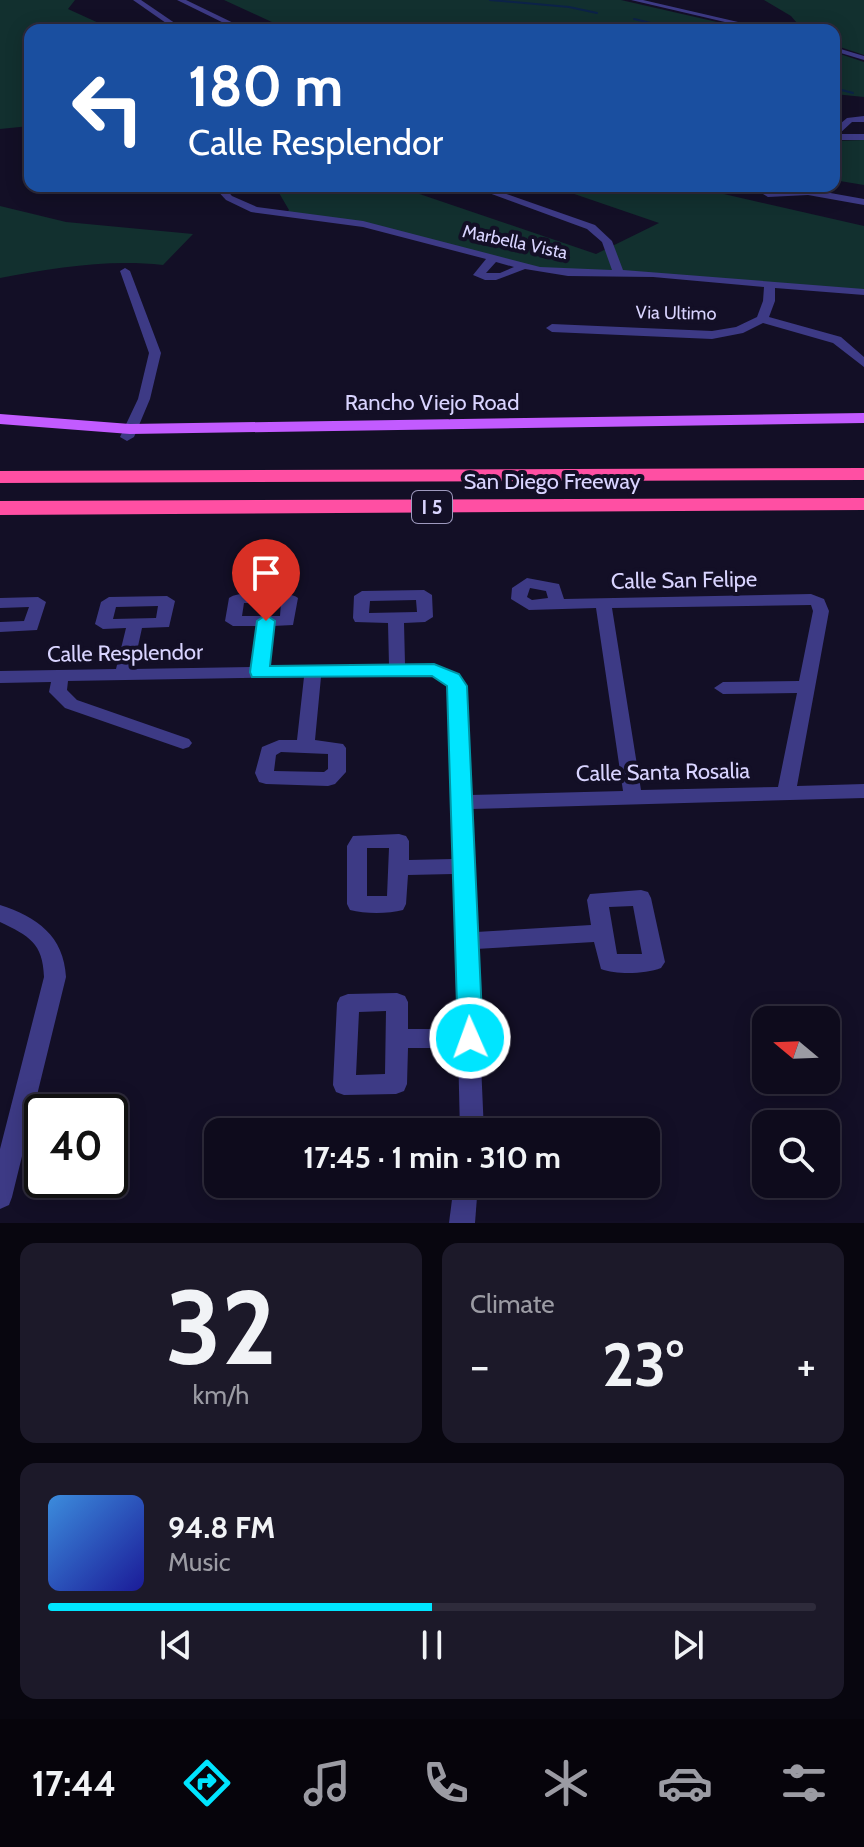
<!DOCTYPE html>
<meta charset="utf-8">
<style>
:root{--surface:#0e0b1c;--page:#1c1929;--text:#f1f3f6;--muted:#9b9ba3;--line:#2e2b3b;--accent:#00e5ff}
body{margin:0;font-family:Cabin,sans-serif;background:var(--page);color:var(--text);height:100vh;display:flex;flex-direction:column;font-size:30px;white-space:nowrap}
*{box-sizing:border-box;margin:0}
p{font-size:26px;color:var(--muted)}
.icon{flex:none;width:44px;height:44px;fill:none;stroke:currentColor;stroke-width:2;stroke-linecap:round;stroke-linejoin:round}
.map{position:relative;height:1223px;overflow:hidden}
.side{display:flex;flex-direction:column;gap:20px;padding:20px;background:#08060f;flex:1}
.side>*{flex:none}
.top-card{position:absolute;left:24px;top:24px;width:816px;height:168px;border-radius:16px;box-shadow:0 4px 20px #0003,0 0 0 2px var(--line);background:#1a4fa0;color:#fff;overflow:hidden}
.needle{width:52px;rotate:289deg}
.buttons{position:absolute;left:752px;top:1006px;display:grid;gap:16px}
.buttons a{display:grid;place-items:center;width:88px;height:88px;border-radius:16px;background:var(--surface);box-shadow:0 4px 20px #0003,0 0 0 2px var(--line);font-size:40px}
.speed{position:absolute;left:24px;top:1094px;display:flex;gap:16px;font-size:40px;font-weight:700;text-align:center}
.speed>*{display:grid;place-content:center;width:104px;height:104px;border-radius:50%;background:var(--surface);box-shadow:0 4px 20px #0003,0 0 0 2px var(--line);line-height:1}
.speed .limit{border:4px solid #111;border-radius:12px;background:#fff;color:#111}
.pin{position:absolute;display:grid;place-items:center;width:68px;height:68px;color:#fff;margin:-82px -34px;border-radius:50% 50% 50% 0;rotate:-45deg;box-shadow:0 0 8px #0007}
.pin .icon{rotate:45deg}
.me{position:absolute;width:88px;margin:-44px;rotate:358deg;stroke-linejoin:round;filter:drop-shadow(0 0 6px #0008)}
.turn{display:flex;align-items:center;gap:28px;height:168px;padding:0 32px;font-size:36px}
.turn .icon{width:104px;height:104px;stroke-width:2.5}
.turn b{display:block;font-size:56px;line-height:68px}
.big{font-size:60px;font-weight:700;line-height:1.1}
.side .widget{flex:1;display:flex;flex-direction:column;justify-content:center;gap:12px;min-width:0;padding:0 28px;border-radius:16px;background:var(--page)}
.side .dial{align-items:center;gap:0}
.dial b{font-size:104px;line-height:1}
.song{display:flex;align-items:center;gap:24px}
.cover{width:96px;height:96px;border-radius:12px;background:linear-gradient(135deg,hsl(210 70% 55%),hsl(240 70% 35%))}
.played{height:8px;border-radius:4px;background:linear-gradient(90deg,var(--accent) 50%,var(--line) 50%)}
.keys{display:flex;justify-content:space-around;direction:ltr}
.heat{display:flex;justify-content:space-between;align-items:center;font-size:44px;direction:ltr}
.side .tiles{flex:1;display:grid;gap:20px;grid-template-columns:1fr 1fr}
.widget:last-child{grid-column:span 2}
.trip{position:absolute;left:204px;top:1118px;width:456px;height:80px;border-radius:16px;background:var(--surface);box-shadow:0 4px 20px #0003,0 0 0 2px var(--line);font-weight:700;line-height:80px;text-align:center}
.tabs{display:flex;height:128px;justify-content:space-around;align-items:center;background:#06040b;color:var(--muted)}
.tabs .icon{width:56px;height:56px}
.tabs .on{color:var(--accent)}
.tabs b{font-size:36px;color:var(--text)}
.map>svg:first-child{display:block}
.green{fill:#12302f}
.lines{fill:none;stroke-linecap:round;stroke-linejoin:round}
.stream{stroke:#0c2248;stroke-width:2}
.minor{fill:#3d3a85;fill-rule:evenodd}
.major{fill:#c25bff;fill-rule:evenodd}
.highway{fill:#ff4fa3;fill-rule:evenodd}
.route{fill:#00e5ff;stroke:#0095a6;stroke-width:2}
.labels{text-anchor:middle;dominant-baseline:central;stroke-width:8;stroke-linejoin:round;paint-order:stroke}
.far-street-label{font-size:18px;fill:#d9d4ff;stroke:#130f26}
.shield{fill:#130f26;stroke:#9e99be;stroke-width:2}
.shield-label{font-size:20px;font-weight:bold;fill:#d9d4ff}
.street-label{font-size:22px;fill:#d9d4ff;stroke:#130f26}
</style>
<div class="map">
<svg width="864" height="1223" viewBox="0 0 864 1223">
<rect width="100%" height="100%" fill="#130f26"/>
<g class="green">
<path d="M0,0H75L68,9L114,30H30V126L0,129Z"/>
<path d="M224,0H621L752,30H289Z"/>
<path d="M764,0H864V55L834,45V30H803L791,16Z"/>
<path d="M834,52L864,62V97L834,94Z"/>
<path d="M864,140V185L834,180V141Z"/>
<path d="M275,186H396L596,254L659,223L551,186H689L864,226V292L653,274L540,270L363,224L285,215L289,210Z"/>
<path d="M0,206L66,222L193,234L163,265C107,259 55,268 0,278Z"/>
</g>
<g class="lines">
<g class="stream">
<path d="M490,0L569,7L597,13"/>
<path d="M634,19L680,30"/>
<path d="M834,88L853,93"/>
</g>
<g class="minor">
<path d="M133,0H141L185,30H176Z"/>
<path d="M177,0H186L248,30H238Z"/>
<path d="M631,0H643L773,30H759Z"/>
<path d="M616,23H622L623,30H615Z"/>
<path d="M834,47L864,56V60L834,51Z"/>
<path d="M864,116V122H852L839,134H864V140H834V129L847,118Z"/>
<path d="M213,186H223L232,196L257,207L363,221L540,267L612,270L602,242L587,229L470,186H484L595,225L612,241L623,270L864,289V295L775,288V301L769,317L841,337L864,357V367L833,343L763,323L743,333L712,339L552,332L546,328L552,324L712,331L736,327L757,317L763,301L764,287L653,277L568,276L525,269L496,280H485L473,275L486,259L363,227L251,212L226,200ZM496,262L514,267L500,273H486Z"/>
<path d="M808,189L864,199V205L808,195L768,197L763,194L768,191Z"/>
<path d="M125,268L130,271L161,353L150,399L134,437L127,441L120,437L138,399L149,353L120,271Z"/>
<path d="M527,578L559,584L564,599L811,594L824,599L829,611L797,786L864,784V798L471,809L476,932L591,925L587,900L590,894L641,890L648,892L651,898L665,962L661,968C645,974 617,975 601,969L594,942L476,949L484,1132H460L458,1048H408L407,1084L404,1091L396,1094L344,1095L336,1092L333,1085L337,1003L340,997L348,994L397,993L405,996L408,1002V1029H457L453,874L408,875L406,904L403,910C388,914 365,914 350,910L347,904V846L353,836L399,834L406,836L409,841V860L453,859L448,687C441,678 433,676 422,675L321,677L315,740L343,744L346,748V772L335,784L328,786L266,784L259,782L255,773L262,747L279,740H297L304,677L68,681L67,690L77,700L189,739L192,743L189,747L183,749L65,708L49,692L51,682L0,683V671L116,669L126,628L103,629L95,624L101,602L109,597L167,596L175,601L169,627L142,628L133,669L251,667L257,626H233L225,621L229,598C238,590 289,590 298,598L293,625L273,626L268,667L389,665L388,623L355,622L353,618L354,596L362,591L424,590L432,595L433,617L425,622L404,623L405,664C429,664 451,665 466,686L470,795L623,791L596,608L529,610L511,599L512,588ZM530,588L546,591L548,598L532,600L527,597ZM416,600L417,612L369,613L370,601ZM244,603H281L280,616H242ZM811,605L813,611L799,681L723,682L714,688L723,694L797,693L778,787L641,790L612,608ZM158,606L156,618L113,619L116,607ZM281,752L328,754V769L324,772L274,771L276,755ZM367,848H389L387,896H367ZM633,906L642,954H617L609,907ZM386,1011L385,1074L356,1075L359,1012Z"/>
<path d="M38,597L46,602L37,630L0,632V622L24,621L29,607L0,608V598Z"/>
<path d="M0,905C37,917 64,936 66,977L12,1197L9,1205L0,1209V1149L44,977C43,943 29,936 0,922Z"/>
<path d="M454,1184H478L475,1223H449Z"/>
</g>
<path class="major" d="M864,413V423L130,434L0,424V414L130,424Z"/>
<g class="highway">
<path d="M864,468V480L0,483V471Z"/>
<path d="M864,498V510L0,515V501Z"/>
</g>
</g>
<path class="route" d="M266,615L275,621L270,666L434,664L459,674L467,686L483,1038L479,1046L470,1049L461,1046L458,1038L447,686L432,676L252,677L250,672L257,621Z"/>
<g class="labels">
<g class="far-street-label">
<text transform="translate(515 242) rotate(12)">Marbella Vista</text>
<text transform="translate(676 313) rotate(1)">Via Ultimo</text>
</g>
<rect class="shield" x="412" y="491" width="40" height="32" rx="6"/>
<g class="shield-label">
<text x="432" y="507">I 5</text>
</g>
<g class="street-label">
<text x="432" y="402">Rancho Viejo Road</text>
<text x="552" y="481">San Diego Freeway</text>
<text transform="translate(684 580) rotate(-1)">Calle San Felipe</text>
<text transform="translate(125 653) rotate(-1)">Calle Resplendor</text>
<text transform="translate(663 772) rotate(-1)">Calle Santa Rosalia</text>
</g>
</g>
</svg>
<div class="buttons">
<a><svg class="needle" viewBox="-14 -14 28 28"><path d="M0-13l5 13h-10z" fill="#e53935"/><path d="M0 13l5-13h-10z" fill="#9b9ba3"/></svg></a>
<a><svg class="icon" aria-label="search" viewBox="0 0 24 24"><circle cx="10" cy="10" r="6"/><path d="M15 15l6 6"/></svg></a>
</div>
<div class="speed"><div class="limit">40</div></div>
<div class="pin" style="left:266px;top:621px;background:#d93025"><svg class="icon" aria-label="arrive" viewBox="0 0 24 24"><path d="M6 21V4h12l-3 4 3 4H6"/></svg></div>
<svg class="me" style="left:470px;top:1038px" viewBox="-20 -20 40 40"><circle r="17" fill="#00e5ff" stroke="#fff" stroke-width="3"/><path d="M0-11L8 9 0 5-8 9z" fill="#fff"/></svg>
<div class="trip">17:45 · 1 min · 310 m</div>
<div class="top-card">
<div class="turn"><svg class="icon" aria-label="left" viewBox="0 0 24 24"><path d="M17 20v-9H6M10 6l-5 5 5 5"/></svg><div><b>180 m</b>Calle Resplendor</div></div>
</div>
</div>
<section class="side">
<div class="tiles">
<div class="widget dial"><b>32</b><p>km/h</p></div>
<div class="widget"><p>Climate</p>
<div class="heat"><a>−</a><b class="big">23°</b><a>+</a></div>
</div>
<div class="widget">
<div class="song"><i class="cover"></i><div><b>94.8 FM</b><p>Music</p></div></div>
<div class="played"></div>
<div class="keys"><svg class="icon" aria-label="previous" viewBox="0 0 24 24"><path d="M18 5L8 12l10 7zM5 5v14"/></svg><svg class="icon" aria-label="pause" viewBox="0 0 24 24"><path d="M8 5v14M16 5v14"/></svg><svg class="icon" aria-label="next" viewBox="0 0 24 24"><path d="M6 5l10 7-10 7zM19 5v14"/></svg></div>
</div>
</div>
</section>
<nav class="tabs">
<b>17:44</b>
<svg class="icon on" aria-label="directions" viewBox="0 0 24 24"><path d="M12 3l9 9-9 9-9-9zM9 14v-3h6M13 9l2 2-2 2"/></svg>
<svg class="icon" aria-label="music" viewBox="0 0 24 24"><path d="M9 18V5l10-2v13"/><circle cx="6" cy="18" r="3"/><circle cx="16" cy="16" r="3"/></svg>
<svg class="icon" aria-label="phone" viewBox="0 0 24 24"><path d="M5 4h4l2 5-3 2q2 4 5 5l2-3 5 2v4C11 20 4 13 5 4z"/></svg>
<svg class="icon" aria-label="climate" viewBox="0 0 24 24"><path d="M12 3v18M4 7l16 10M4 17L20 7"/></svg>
<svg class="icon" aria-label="car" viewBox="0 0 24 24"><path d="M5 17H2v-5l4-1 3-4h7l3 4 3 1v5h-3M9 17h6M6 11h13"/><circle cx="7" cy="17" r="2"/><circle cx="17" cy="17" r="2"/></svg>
<svg class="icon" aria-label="filters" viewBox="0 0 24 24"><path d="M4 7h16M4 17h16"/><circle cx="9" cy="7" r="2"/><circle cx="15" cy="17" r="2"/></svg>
</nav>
